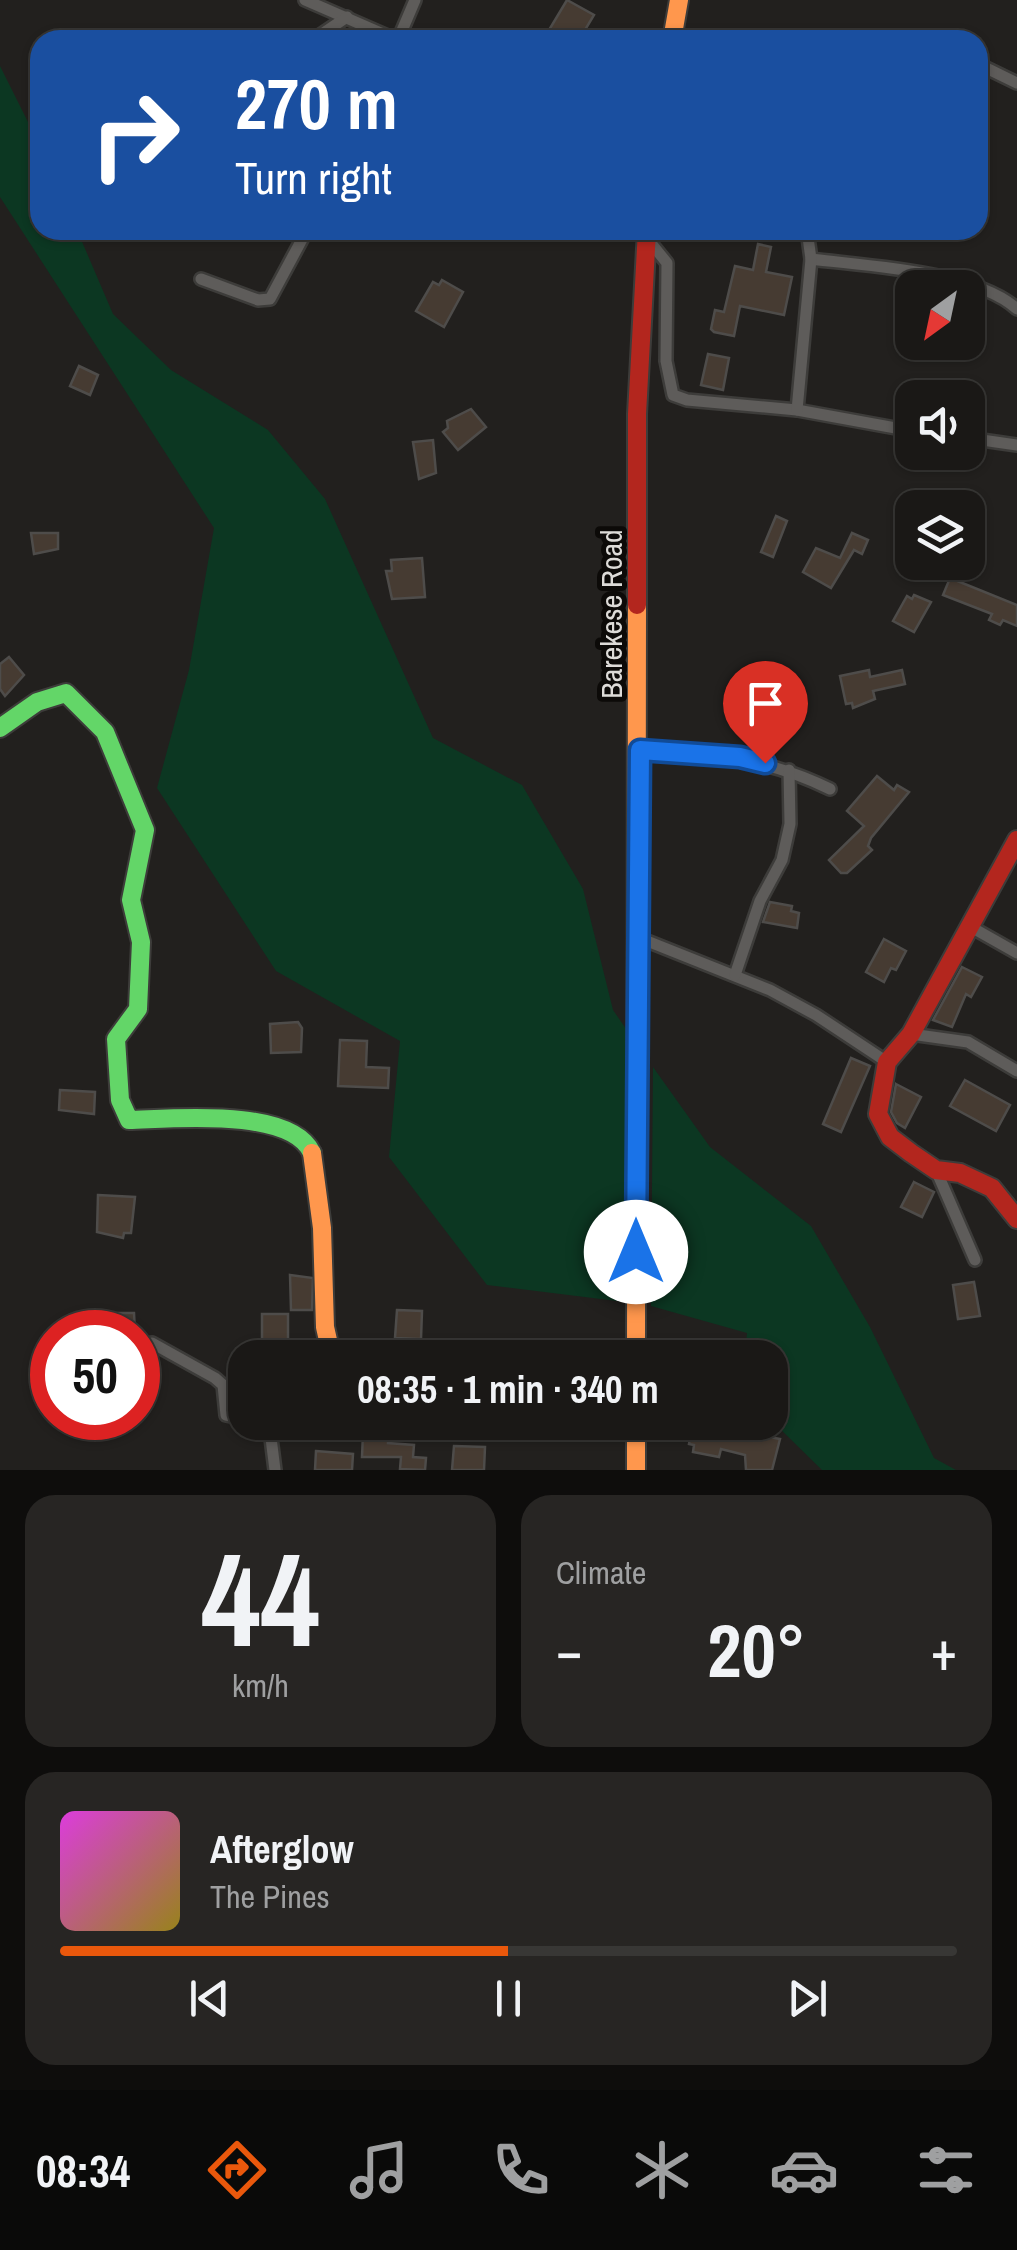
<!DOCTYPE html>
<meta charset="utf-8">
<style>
:root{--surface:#1a1816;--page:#272523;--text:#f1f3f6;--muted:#9fa0a1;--line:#383735;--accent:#ea580c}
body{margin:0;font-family:"Archivo Narrow",sans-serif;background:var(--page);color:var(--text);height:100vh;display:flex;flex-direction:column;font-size:38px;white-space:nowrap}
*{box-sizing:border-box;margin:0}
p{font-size:32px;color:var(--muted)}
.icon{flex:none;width:55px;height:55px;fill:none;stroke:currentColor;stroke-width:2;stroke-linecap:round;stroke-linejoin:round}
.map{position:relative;height:1470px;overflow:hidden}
.side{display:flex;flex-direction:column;gap:25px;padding:25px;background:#0e0d0c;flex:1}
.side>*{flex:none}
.top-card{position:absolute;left:30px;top:30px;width:958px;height:210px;border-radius:30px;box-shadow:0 2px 8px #0004,0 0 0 2px var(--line);background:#1a4fa0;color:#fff;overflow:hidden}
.needle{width:65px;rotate:213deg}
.tools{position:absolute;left:895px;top:270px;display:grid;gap:20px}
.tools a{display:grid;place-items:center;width:90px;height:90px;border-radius:20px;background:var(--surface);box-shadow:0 2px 8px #0004,0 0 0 2px var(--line);font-size:50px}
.speed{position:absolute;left:30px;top:1310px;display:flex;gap:20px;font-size:50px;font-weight:700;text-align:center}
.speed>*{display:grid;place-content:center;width:130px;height:130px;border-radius:50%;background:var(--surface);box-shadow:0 2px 8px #0004,0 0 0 2px var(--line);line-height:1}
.speed .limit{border:15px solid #d22;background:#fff;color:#111}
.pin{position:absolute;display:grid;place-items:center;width:85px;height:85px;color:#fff;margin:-102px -42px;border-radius:50% 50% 50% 0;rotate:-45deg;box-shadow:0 0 10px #0007}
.pin .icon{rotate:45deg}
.me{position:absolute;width:110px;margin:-55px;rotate:0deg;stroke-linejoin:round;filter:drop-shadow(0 0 8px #0008)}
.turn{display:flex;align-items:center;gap:35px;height:210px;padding:0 40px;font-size:45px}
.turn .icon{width:130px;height:130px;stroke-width:2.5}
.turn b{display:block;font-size:70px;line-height:85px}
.big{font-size:75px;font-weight:800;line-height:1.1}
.side .widget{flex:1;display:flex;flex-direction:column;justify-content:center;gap:15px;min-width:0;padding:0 35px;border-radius:30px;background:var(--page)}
.side .dial{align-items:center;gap:0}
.dial b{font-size:130px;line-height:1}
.song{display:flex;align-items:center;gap:30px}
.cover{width:120px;height:120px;border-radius:15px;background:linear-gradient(135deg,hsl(300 70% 55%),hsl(50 70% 35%))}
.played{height:10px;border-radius:5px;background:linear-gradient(90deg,var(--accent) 50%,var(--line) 50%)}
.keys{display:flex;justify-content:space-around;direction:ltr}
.heat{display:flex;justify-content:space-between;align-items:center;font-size:55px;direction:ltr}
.side .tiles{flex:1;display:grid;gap:25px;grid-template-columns:1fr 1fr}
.widget:last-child{grid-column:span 2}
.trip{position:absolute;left:228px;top:1340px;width:560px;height:100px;border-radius:30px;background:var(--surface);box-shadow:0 2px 8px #0004,0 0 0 2px var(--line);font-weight:800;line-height:100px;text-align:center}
.tabs{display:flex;height:160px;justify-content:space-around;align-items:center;background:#0a0a09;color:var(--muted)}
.tabs .icon{width:70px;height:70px}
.tabs .current{color:var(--accent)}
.tabs b{font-size:45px;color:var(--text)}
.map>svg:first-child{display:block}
.green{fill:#0c3722}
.building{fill:#463b32;stroke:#4e4c4a;stroke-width:2.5}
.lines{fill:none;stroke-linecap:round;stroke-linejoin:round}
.street-casing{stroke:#3d3c3a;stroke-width:16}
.fast-casing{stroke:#3d3c3a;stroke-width:22}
.slow-casing{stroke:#3d3c3a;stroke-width:22}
.jam-casing{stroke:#3d3c3a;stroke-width:22}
.street{stroke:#5e5c5a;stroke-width:11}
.fast{stroke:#63d668;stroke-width:18}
.slow{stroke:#ff974d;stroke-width:18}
.jam{stroke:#b3261e;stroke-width:18}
.route-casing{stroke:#114b97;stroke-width:25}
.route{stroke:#1a73e8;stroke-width:18}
.labels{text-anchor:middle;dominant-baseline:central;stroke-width:10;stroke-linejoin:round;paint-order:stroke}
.street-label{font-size:30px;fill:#dddbd8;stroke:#0c0a08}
</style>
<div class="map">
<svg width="1017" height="1470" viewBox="0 0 1017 1470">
<rect width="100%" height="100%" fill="#22201e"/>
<g class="green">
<path d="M0,66L40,146V230H77L113,314L171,370L268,430L325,499L433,738L522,785L583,889L613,1010L631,1036L625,1302L487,1285L389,1157L400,1041L276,971L157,788L189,670L214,528L0,197Z"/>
<path d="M653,1067L710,1147L811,1226L870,1327L934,1458L956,1470H822L770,1419V1358L745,1357L747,1333L651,1306Z"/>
</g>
<g class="building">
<path d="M567,0L594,15L579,40H543Z"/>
<path d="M758,244L771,247L766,272L792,277L784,315L740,306L734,336L714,332L711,329L715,310L724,312L735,266L753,270Z"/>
<path d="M442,280L463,292L444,327L416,311L433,282L439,285Z"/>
<path d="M708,354L729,358L723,390L701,385Z"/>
<path d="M79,366L98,375L90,395L70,386Z"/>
<path d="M471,409L486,427L458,450L443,432L448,428L447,421Z"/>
<path d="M433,440L436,473L419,479L413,442Z"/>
<path d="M776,516L787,521L773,557L761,552Z"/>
<path d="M31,533H58V549L34,554Z"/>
<path d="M852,533L868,540L862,554L854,550L831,588L803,572L816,548L840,558Z"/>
<path d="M422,558L425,597L392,599L386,571H392L391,560Z"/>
<path d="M950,578L1017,605V626L1003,620L1000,625L989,620L992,614L943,595Z"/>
<path d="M914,595L931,602L914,632L893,621L907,596L912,599Z"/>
<path d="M9,657L24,675L5,696L0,689V664Z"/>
<path d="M869,670L870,677L902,670L905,684L873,691L875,699L853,708L852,703L846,704L840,676Z"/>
<path d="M877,776L894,790L897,785L909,792L871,838L868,846L872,850L847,873H841L829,860L864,826L847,811Z"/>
<path d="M770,902L792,906L791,911L799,913L797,928L763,922Z"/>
<path d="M884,939L906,951L896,970L891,968L884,982L866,972Z"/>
<path d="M962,967L982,977L971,997L966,994L952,1027L933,1020Z"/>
<path d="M298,1022L302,1028L301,1052L271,1053L270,1024Z"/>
<path d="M340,1040L367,1041L366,1067L389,1068L388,1088L338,1086Z"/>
<path d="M851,1058L870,1066L841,1132L823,1124Z"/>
<path d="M965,1080L1010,1105L996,1131L950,1106Z"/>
<path d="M896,1084L921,1097L905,1128L897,1123L891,1112Z"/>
<path d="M60,1090L95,1092L94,1114L59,1110Z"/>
<path d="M914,1182L934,1192L922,1217L901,1207Z"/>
<path d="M98,1195L135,1197L131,1233H124L123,1238L97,1232Z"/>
<path d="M290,1275L313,1278L312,1310H291Z"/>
<path d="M974,1282L980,1316L958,1319L953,1285Z"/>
<path d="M397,1310L422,1311L421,1339L395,1338Z"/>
<path d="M97,1313H134L135,1332H97Z"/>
<rect x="262" y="1314" width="26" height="26"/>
<path d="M700,1423L780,1439L772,1470H746L745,1455L721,1449L719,1457L693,1452L694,1445L689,1444L691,1432L696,1433Z"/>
<path d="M363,1433H389L388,1443L414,1445L413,1457L426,1458L425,1470L400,1469L401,1457H362Z"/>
<path d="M454,1446L485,1447L484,1470H452Z"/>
<path d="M316,1451L353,1454L352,1470H315Z"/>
</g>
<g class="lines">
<defs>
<g id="street">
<path d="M305,0L397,40"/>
<path d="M923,38L927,40"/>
<path d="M313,40L347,17"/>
<path d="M398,40L415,0"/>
<path d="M978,64L1017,83"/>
<path d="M646,237L667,263L666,361L673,395L687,400L797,410L912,431"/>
<path d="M811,259C866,266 976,271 1017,309"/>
<path d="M201,279L258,300L270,299L307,230"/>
<path d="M797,410L811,259L807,230"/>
<path d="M968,438L1017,445"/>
<path d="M640,750C713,755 762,756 830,789"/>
<path d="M971,927L1017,953"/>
<path d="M637,937L770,990L816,1015L887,1062"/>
<path d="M735,975L760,901L782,860L790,824L789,770"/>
<path d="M911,1034L968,1042L1017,1071"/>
<path d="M936,1170L975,1260"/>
<path d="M152,1343L215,1378L223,1385L226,1415L245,1419"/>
<path d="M269,1422L275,1470"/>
</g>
<path id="fast" d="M0,728L37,702L66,693L105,732L145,830L131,900L141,942L138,1009L116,1039L120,1100L129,1120C172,1119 291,1107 312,1153"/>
<g id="slow">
<path d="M672,40L679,0"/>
<path d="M312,1153L322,1228L325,1327L332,1358"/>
<path d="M636,1358L637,605"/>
<path d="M636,1422V1470"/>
</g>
<g id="jam">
<path d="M637,605V414L647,230"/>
<path d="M1017,840L911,1034L887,1062L878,1114L890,1137L911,1153L936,1170L960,1173L992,1188L1017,1219"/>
</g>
</defs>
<use href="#street" class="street-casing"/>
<use href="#fast" class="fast-casing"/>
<use href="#slow" class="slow-casing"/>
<use href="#jam" class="jam-casing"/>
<use href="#street" class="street"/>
<use href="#fast" class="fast"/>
<use href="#slow" class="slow"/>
<use href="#jam" class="jam"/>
</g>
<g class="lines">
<defs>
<path id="route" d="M636,1252L640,750L740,757L765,763"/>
</defs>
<use href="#route" class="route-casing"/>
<use href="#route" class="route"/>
</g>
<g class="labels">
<g class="street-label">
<text transform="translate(611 614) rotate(-90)">Barekese Road</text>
</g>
</g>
</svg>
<div class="tools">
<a><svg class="needle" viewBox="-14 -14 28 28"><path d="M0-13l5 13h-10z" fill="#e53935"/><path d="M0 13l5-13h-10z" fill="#9fa0a1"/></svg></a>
<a><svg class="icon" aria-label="sound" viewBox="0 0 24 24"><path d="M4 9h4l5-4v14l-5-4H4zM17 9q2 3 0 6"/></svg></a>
<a><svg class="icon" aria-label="layers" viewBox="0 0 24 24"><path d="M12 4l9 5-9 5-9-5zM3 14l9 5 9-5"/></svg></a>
</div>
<div class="speed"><div class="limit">50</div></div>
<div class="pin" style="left:765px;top:763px;background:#d93025"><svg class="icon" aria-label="arrive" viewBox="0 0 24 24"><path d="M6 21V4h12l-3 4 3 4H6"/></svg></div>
<svg class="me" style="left:636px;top:1252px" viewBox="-20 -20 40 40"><circle r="19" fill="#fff"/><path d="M0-13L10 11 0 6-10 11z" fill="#1a73e8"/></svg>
<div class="trip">08:35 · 1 min · 340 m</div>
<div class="top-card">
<div class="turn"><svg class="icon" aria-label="right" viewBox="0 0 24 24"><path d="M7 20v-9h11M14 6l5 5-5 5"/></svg><div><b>270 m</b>Turn right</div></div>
</div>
</div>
<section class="side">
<div class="tiles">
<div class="widget dial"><b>44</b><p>km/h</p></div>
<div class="widget"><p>Climate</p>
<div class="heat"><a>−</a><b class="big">20°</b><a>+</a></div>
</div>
<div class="widget">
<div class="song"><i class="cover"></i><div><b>Afterglow</b><p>The Pines</p></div></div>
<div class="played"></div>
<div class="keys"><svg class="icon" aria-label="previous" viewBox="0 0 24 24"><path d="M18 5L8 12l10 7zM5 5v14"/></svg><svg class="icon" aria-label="pause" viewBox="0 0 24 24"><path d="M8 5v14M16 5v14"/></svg><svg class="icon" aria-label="next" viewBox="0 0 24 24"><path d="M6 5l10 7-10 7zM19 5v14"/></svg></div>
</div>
</div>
</section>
<nav class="tabs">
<b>08:34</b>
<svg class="icon current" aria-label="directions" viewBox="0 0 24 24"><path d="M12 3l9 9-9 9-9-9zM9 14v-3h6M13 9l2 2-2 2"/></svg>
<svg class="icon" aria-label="music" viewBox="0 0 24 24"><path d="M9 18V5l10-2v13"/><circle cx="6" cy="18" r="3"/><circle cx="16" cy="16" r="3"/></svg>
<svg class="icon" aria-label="phone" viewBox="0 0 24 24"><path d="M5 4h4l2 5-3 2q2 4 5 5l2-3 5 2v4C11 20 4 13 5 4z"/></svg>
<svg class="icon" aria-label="climate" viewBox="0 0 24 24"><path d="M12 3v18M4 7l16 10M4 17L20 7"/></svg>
<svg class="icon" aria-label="car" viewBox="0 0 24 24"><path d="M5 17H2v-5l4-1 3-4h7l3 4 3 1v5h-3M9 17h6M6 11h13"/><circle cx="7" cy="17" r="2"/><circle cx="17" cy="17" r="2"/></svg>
<svg class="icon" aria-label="filters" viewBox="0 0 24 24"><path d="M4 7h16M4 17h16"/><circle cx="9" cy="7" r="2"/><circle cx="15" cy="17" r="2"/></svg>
</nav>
